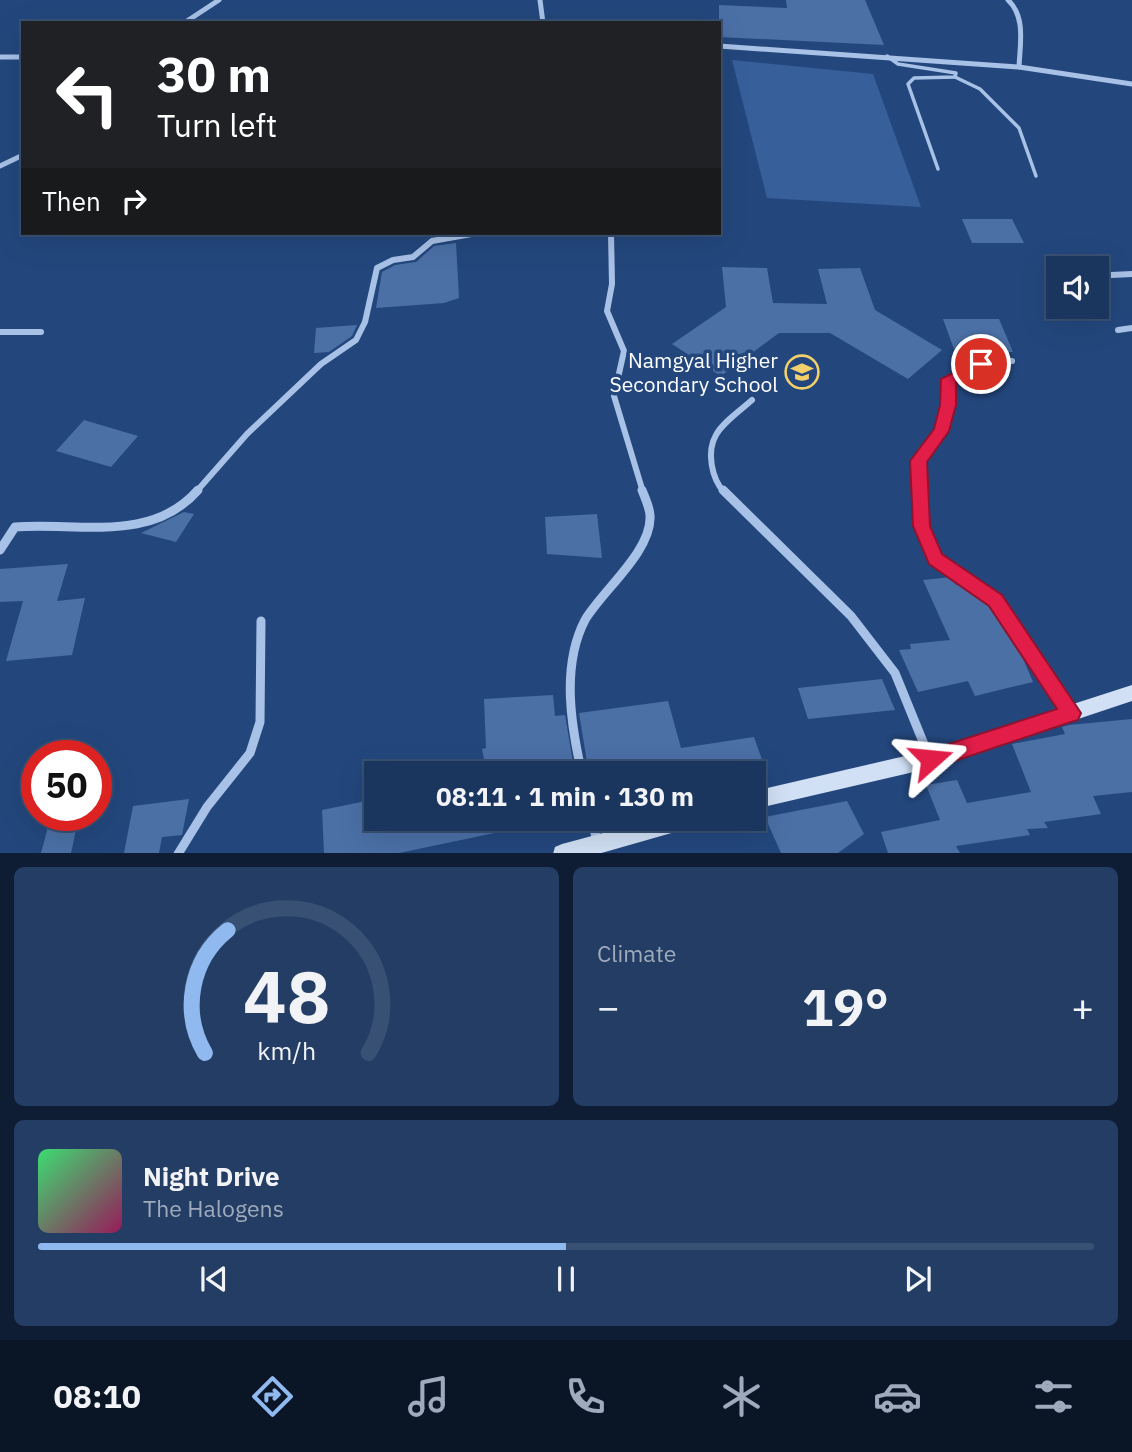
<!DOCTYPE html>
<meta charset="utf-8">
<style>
:root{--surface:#1a355e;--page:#233d64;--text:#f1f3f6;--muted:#9fabbc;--line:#385073;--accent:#90b9f0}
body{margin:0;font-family:"IBM Plex Sans",sans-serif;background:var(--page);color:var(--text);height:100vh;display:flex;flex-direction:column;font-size:26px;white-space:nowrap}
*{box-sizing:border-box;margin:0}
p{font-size:23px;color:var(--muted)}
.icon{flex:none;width:38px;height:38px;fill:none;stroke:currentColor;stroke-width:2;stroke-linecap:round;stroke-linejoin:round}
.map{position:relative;height:853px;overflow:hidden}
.details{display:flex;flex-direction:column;gap:14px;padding:14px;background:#0e1d34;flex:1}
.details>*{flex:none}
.guide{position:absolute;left:21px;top:21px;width:700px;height:214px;border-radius:0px;box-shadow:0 7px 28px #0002,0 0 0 2px var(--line);background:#202124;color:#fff;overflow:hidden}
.buttons{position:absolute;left:1046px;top:256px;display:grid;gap:14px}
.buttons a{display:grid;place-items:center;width:63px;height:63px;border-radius:0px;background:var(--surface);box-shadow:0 7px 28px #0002,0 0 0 2px var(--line);font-size:35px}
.speed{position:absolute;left:21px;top:740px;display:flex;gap:14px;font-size:35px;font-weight:700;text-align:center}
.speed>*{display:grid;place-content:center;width:91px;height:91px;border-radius:50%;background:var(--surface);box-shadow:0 7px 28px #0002,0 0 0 2px var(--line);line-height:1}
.speed .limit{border:10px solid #d22;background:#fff;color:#111}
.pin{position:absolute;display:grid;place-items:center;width:60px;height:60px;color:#fff;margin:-30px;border:4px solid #fff;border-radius:50%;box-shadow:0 2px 7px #0007}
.me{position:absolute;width:77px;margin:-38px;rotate:72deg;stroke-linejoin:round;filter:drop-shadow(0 0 5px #0008)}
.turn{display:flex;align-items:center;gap:24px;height:147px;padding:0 21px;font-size:32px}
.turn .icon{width:91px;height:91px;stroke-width:2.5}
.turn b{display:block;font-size:49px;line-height:60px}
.then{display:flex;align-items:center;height:66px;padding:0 21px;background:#0003;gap:14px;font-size:26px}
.big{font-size:52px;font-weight:700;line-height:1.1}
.details .card{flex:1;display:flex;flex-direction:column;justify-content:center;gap:10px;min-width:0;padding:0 24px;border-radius:10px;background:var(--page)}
.details .dial{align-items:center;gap:0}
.dial svg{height:182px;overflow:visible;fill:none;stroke:var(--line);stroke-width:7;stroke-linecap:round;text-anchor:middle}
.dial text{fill:var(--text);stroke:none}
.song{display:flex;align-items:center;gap:21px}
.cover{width:84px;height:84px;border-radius:10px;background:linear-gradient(135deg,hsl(140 70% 55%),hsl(330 70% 35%))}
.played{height:7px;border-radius:4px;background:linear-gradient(90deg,var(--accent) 50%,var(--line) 50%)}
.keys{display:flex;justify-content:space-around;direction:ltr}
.heat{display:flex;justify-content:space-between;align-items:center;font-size:38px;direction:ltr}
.details .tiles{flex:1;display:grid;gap:14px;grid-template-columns:1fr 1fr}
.card:last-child{grid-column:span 2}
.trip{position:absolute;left:364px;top:761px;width:402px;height:70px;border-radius:0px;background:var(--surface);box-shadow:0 7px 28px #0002,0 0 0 2px var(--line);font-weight:700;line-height:70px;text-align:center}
.dock{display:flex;height:112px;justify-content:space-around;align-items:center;background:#0a1526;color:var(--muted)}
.dock .icon{width:49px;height:49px}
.dock .active{color:var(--accent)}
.dock b{font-size:32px;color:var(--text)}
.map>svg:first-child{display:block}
.green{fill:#37609b}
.building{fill:#4b70a6}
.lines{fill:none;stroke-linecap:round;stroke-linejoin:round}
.service{stroke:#a8c1e6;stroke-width:3.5}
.minor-far2{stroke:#a8c1e6;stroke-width:5}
.minor-far1{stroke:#a8c1e6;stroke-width:6}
.minor{stroke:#a8c1e6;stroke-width:9}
.secondary{fill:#d1e0f5;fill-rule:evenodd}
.route{fill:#e11d48;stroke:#92132f;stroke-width:2}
.labels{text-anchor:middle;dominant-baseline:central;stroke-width:7;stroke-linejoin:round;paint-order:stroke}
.poi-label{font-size:21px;fill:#fff;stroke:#23477d;text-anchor:end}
</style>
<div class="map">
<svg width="1132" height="854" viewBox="0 0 1132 854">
<rect width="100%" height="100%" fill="#23477d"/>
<path class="green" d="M732,60L873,74L921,207L767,198Z"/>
<g class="building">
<path d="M786,0H865L884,45L719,37V5L787,8Z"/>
<path d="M962,219H1012L1024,243H972Z"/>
<path d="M456,243L459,298L444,303L376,308L382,272L395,265L416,262L434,246Z"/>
<path d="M722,267L767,268L773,303L827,304L818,269L860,268L875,310L942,350L908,379L830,333H779L721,376L672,344L726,307Z"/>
<path d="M943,319H999L1013,352H955Z"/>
<path d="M357,325L352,336L329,352L314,353L316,328Z"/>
<path d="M84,420L138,436L111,467L56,451Z"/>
<path d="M184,512L194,514L176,542L141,533Z"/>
<path d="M597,514L602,558L547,554L545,517Z"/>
<path d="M68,564L57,601L85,598L72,655L6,661L23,601L0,602V569Z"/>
<path d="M951,577L956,585H962L991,605L1017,644L1033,682L975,696L968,681L918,692L899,650L911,649L910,644L950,640L923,580Z"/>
<path d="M882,679L895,710L808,719L798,688Z"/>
<path d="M553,695L555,716L565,715L575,774H487L482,749L486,748L484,699Z"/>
<path d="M668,701L681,748L754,737L767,774H589L579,713Z"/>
<path d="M1132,719V792L1093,796L1101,814L1044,822L1048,828L1027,829L1030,835L956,846L960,853H888L881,832L940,820L926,785L957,780L967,803L1031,792L1012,744L1065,734L1062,727L1069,725Z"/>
<path d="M189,799L182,835L162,837L159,853H124L133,806Z"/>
<path d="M376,799V819H508L509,830L399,853H324L322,810Z"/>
<path d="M847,801L864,834L838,853H781L765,817Z"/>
<path d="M51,816H79L71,853H41Z"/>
</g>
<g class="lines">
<g class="service">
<path d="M887,56L898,64L956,73L955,77L914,78L908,84L938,169"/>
<path d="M955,77L980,89L1019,128L1036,176"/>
</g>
<g class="minor-far2">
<path d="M540,0L543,23"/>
<path d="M1008,0C1026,17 1020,44 1019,67"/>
<path d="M184,23L219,0"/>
<path d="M719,46L1019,67L1132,84"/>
<path d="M0,57H23"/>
<path d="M0,166L23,155"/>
</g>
<g class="minor-far1">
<path d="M611,233L612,284L607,311L624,351L614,396L643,492"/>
<path d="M1111,275L1132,274"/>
<path d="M1118,330L1132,328"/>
<path d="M0,332H41"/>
<path d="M196,492L247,434L321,364L356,340L365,322L377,268L393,260L413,257L432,241L477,233"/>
<path d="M724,492C712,479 706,452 716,435C723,422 741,410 752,400"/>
<path d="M920,492L919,461L941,431L948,405V379L981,364L1012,361"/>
</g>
<g class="minor">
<path d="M723,490L851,616L895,673L930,759"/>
<path d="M920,490L921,526L936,558L996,600L1070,713"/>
<path d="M0,550L15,527C77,522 151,544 198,490"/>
<path d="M582,774C571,726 561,666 585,620C602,591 652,551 650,516C650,508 645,498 642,490"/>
<path d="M592,819L597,842"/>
<path d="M178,854L207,807L250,753L260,722L261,621"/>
</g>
<g class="secondary">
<path d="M1132,685V701L931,768L754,809V791L931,750Z"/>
<path d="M655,819H698L696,826L598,854H553L555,847L562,844Z"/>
</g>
</g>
<path class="route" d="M981,359L988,364L986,368L956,382V405L949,431L927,462L930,526L942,554L1002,595L1081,713L1078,720L1071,722L931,769L924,766L921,759L924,752L1057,709L989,606L929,564L913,526L910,461L934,429L940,405L941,379Z"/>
<defs>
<symbol id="school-ring" viewBox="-11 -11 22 22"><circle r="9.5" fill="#23477d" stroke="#f1cf6b" stroke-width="1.5"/><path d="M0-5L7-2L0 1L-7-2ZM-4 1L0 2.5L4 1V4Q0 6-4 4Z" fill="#f1cf6b"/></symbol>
</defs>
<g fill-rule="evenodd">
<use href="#school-ring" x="783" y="353" width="38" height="38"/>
</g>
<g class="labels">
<g class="poi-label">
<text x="778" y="360">Namgyal Higher<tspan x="778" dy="24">Secondary School</tspan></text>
</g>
</g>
</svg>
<div class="buttons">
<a><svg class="icon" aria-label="sound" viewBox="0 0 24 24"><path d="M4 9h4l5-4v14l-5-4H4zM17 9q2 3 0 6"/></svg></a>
</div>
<div class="speed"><div class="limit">50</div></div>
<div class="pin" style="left:981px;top:364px;background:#d93025"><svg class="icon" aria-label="arrive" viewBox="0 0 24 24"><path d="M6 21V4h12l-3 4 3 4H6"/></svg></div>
<svg class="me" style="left:931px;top:759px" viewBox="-20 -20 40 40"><path d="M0-17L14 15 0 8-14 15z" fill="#e11d48" stroke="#fff" stroke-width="4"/></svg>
<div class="trip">08:11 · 1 min · 130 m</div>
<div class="guide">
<div class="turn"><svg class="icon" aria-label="left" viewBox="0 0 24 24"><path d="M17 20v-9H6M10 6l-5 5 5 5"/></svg><div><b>30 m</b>Turn left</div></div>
<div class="then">Then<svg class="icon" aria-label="right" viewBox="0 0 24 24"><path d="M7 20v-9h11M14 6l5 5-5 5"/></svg></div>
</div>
</div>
<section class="details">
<div class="tiles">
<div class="card dial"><svg viewBox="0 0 100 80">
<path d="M14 69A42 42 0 1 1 86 69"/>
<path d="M14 69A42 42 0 0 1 24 15" stroke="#90b9f0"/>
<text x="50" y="56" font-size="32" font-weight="700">48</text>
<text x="50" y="72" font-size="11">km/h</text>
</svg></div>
<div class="card"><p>Climate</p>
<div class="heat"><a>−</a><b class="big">19°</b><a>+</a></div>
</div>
<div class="card">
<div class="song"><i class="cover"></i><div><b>Night Drive</b><p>The Halogens</p></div></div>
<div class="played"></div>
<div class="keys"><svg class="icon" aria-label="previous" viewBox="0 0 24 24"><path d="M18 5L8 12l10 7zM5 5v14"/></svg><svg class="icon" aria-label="pause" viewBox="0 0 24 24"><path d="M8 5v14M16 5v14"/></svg><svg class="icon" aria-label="next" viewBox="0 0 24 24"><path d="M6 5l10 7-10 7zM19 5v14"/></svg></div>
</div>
</div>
</section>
<nav class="dock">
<b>08:10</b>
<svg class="icon active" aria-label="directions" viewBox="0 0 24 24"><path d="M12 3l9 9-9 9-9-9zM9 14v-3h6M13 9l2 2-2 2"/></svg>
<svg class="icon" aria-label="music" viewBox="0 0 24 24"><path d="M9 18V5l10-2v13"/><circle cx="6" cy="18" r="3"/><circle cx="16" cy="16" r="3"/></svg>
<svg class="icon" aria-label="phone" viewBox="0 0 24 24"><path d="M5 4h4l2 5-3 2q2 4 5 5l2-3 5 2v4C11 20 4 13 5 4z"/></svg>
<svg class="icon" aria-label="climate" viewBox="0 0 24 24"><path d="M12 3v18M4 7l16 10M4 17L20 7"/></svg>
<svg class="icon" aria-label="car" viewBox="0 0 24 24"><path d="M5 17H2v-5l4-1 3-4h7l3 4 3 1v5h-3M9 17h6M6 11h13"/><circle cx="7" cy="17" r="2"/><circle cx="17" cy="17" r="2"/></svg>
<svg class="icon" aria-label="filters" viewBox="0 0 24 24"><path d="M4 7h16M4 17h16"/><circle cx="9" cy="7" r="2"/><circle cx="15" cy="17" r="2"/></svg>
</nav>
